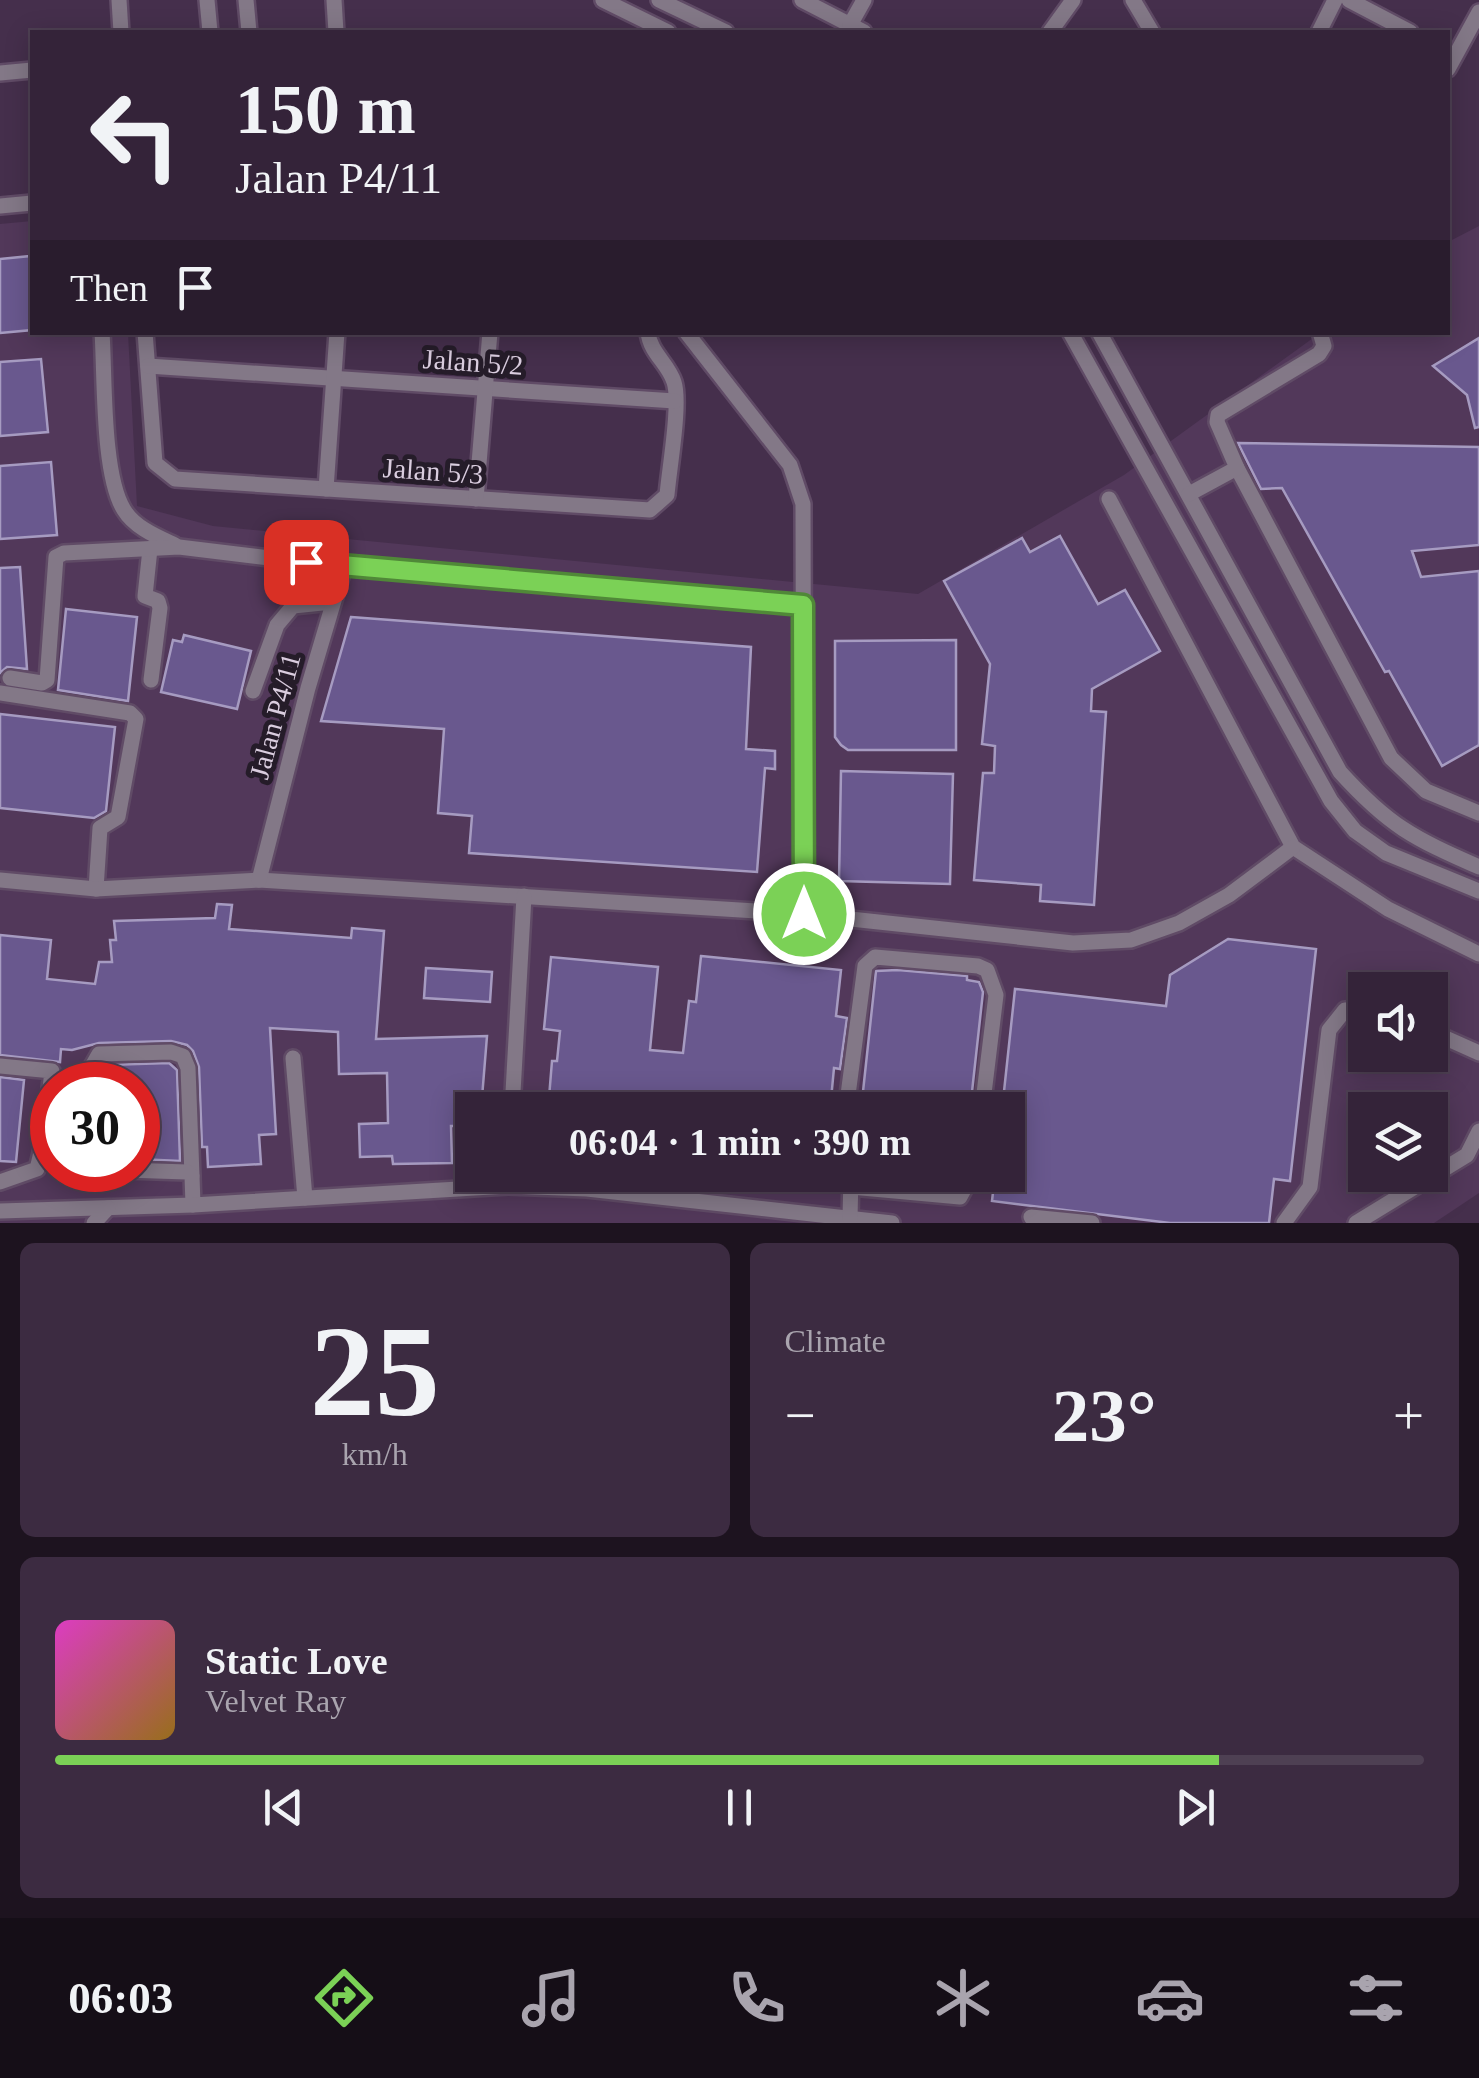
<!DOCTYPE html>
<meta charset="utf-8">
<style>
:root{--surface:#342339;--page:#3c2b41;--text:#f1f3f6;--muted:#a9a4ae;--line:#4e4053;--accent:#7bd156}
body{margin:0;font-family:Georgia,serif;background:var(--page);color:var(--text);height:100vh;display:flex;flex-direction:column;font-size:38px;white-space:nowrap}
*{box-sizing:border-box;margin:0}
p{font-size:32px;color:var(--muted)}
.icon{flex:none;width:55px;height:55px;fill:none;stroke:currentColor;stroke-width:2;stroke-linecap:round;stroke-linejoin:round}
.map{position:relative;height:1223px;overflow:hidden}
.side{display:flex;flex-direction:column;gap:20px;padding:20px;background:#1d131f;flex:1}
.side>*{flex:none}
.top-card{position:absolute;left:30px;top:30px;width:1420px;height:305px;border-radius:0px;box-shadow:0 5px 25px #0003,0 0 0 2px var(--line);background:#342339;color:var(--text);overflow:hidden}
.tools{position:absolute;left:1348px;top:972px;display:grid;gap:20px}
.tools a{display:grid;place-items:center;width:100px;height:100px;border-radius:0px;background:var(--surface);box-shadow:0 5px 25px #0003,0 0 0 2px var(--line);font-size:50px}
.speed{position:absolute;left:30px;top:1062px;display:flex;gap:20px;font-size:50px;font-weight:700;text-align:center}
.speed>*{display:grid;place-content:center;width:130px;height:130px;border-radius:50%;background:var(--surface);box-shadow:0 5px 25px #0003,0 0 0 2px var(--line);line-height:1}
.speed .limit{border:15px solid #d22;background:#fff;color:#111}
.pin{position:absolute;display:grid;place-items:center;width:85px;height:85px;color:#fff;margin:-42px;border-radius:20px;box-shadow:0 5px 15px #0006}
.me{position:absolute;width:110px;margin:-55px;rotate:0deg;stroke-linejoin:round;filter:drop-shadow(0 0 8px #0008)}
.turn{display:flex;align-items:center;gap:35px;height:210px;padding:0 40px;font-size:45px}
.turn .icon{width:130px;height:130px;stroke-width:2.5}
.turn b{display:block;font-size:70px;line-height:85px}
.then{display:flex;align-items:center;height:95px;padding:0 40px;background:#0003;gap:20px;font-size:38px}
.big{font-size:75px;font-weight:700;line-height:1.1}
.side .tile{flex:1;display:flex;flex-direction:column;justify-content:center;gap:15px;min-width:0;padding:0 35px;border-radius:15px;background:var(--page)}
.side .dial{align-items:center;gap:0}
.dial b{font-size:130px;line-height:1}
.song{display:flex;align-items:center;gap:30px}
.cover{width:120px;height:120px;border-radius:15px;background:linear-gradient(135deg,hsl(310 70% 55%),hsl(40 70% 35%))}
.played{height:10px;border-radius:5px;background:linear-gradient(90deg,var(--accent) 85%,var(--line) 85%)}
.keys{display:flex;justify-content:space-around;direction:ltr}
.heat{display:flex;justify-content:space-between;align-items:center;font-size:55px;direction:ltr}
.side .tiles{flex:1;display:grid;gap:20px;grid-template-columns:1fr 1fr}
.tile:last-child{grid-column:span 2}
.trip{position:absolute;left:455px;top:1092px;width:570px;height:100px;border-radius:0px;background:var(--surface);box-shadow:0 5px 25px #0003,0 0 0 2px var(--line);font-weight:700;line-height:100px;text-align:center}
.dock{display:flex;height:160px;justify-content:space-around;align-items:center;background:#150e17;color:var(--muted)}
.dock .icon{width:70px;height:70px}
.dock .current{color:var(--accent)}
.dock b{font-size:45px;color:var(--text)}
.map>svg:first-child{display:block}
.built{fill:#52385a;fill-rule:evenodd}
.building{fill:#69588e;stroke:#a69bc1;stroke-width:2.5}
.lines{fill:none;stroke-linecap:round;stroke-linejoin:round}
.minor-casing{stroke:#604b66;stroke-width:20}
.minor{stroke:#837887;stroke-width:15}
.route-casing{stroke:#508838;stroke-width:25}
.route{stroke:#7bd156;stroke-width:18}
.labels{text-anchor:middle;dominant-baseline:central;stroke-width:10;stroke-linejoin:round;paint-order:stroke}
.street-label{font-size:28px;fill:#dacddf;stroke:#251c29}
</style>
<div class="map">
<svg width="1479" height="1223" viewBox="0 0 1479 1223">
<rect width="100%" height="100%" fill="#452f4c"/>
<path class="built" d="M32,221V332L128,333L137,506L213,526L918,594L1124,475L1320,333L1448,332V242L1479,226V1193L1434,1223H0V224ZM1365,990H1430V1055H1365ZM52,1085H138V1170H52ZM472,1110H1008V1175H472ZM1365,1110H1430V1175H1365Z"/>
<g class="building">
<path d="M31,256L32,330L0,333V259Z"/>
<path d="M1479,338V427L1475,428L1467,395L1433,366Z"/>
<path d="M41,359L48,432L0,436V362Z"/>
<path d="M1238,443L1479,447V545L1412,551L1421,577L1479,571V745L1442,766L1389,671L1385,672L1282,488L1261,489Z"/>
<path d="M51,462L57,535L0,539V466Z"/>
<path d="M1060,536L1098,604L1125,590L1160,651L1092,689L1091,711L1106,712L1094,905L1040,901L1041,885L974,880L983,773H994L995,746L982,744L990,664L944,581L1022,538L1030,552Z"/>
<path d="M20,567L27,669L7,667L0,673V568Z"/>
<path d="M66,609L137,617L128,701L58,690Z"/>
<path d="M351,617L751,647L746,749L775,751V769L765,768L757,872L469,853L472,816L438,813L444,729L321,721Z"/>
<path d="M184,635L251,651L237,709L161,692L173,640L182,642Z"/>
<path d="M956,640V750H848L841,745L835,737V641Z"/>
<path d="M0,714L115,727L106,811L94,818L0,808Z"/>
<path d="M841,771L953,774L950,884L839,881Z"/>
<path d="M217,904L232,905L229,929L351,938L352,928L384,931L376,1039L487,1036L481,1110H472V1126H451L452,1163L393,1164L392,1156L360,1157L359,1124L388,1123L387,1073L339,1074L338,1032L270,1028L276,1134L259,1135L261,1164L208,1167L207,1147H202L199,1067L193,1051L187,1045L171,1041L99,1043L72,1050L61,1049L60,1062L0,1055V935L51,940L47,979L95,984L99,962H112L110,940H116L114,921L215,918Z"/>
<path d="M1228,939L1316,949L1290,1181L1274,1179L1269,1223H1170L992,1201L995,1175H1008V1110H1002L1015,989L1166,1006L1170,975Z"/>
<path d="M701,956L841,970L836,1016L847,1018L840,1069L834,1068L830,1110H548L552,1061H557L560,1031L544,1029L551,957L658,967L650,1050L683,1053L689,1001L696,1002Z"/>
<path d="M426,968L492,972L490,1002L424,998Z"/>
<path d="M898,970L967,976V980L979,982L983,992L970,1110H861L876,971Z"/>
<path d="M169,1063L177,1070L180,1161L138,1159V1085H99L102,1072L106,1065Z"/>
<path d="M0,1077L24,1080L16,1162L0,1161Z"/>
</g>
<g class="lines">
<defs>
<g id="minor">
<path d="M119,0L121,32"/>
<path d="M207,0L210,32"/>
<path d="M246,0L249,32"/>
<path d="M334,0L336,32"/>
<path d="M603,0L668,32"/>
<path d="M659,0L726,32"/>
<path d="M802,0L864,32"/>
<path d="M1133,0L1152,32"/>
<path d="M1349,0L1410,32"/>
<path d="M850,25L864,0"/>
<path d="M1050,32L1073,0"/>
<path d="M1319,32L1335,0"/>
<path d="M1448,69L1479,12"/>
<path d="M0,73L32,70"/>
<path d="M0,206L32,203"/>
<path d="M102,332C105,377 102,475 124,510C135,528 158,537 175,545"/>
<path d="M145,332L155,463L175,479L650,510L667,495C669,470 681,403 674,382C668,363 650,353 648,332"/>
<path d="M686,332L790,465L803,504L804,914"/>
<path d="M1070,332L1331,801L1355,831L1386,853L1479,891"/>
<path d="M1099,332L1340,772C1389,826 1413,838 1479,867"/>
<path d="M148,366L675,401"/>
<path d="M1237,468L1391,758L1426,791L1479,813"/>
<path d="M326,489L337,332"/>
<path d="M1189,494L1237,468L1217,422L1218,415L1319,354L1324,346L1320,332"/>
<path d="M476,499L490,332"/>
<path d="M1109,499L1293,847L1388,909L1479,954"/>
<path d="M150,549L145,596L158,601L160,608L151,680"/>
<path d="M10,678L42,683L47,680L56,557L64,553L179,547L344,567L803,605"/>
<path d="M253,691L277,625L293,606L332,602"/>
<path d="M0,693L130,713L136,719L118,817L100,828L96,889"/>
<path d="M0,880L96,889L259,880L804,914L1073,943L1131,940L1179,923L1229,895L1293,847"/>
<path d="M259,880L308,688L344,567"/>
<path d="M1430,1031L1479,1053"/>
<path d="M293,1058L305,1198"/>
<path d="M0,1066L52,1071L44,1140L37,1169L0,1182"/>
<path d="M87,1085L91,1068L99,1054L171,1052L183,1056L188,1068L192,1176"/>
<path d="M512,1110L524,896"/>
<path d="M846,1110L865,966L875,957L978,966L987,970L996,995L982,1110"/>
<path d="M125,1170L187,1172L192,1176L193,1205"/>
<path d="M851,1187L960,1197L972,1175"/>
<path d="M0,1211L193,1205L508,1186L587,1189L892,1223"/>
<path d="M1031,1217L1092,1223"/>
<path d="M850,1218L851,1175"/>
<path d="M94,1223L108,1208"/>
<path d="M1284,1223L1310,1187L1329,1030L1345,1010L1365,1009"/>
<path d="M1356,1223L1467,1155L1479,1131"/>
</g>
</defs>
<use href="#minor" class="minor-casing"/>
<use href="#minor" class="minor"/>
</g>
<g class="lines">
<defs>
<path id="route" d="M306,562L803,605L804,914"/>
</defs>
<use href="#route" class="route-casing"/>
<use href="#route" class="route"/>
</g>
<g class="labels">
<g class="street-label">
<text transform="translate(473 362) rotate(4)">Jalan 5/2</text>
<text transform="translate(433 471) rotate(4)">Jalan 5/3</text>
<text transform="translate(275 716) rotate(-75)">Jalan P4/11</text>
</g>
</g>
</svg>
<div class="tools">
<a><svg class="icon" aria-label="sound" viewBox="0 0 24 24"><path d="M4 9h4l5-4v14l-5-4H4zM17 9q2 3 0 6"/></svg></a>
<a><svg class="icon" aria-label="layers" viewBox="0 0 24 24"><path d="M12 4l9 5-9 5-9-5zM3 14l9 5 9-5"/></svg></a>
</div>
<div class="speed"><div class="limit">30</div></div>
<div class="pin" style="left:306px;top:562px;background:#d93025"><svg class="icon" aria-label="arrive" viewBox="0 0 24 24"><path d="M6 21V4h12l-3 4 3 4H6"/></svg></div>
<svg class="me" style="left:804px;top:914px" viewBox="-20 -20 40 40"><circle r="17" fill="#7bd156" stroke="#fff" stroke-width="3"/><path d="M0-11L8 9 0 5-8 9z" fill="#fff"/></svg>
<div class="trip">06:04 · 1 min · 390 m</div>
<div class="top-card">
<div class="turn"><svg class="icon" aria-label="left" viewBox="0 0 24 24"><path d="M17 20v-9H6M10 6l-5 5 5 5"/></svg><div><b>150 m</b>Jalan P4/11</div></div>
<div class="then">Then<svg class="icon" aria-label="arrive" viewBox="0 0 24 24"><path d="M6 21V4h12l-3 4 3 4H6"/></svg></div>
</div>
</div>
<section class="side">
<div class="tiles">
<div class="tile dial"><b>25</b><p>km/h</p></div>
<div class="tile"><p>Climate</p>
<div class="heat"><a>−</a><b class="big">23°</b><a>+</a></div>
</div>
<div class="tile">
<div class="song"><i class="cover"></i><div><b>Static Love</b><p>Velvet Ray</p></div></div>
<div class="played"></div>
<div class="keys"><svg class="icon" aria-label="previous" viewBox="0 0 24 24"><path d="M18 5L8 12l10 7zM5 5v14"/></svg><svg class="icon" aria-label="pause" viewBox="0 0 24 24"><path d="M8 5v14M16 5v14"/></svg><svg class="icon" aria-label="next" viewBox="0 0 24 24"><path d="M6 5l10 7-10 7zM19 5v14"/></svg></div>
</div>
</div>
</section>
<nav class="dock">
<b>06:03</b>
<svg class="icon current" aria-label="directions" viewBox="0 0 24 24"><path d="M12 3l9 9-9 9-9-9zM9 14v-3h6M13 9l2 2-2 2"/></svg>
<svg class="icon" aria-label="music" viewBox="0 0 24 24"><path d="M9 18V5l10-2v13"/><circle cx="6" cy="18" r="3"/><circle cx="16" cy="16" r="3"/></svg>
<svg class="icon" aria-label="phone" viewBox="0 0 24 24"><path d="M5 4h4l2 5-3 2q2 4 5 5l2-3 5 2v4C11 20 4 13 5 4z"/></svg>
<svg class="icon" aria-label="climate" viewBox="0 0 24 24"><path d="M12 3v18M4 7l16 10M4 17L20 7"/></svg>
<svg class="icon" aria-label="car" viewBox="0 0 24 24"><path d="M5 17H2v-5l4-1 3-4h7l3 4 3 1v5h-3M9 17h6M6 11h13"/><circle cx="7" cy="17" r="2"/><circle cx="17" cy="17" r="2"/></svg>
<svg class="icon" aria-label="filters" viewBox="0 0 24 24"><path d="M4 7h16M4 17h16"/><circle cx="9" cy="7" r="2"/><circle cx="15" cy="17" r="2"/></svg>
</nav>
